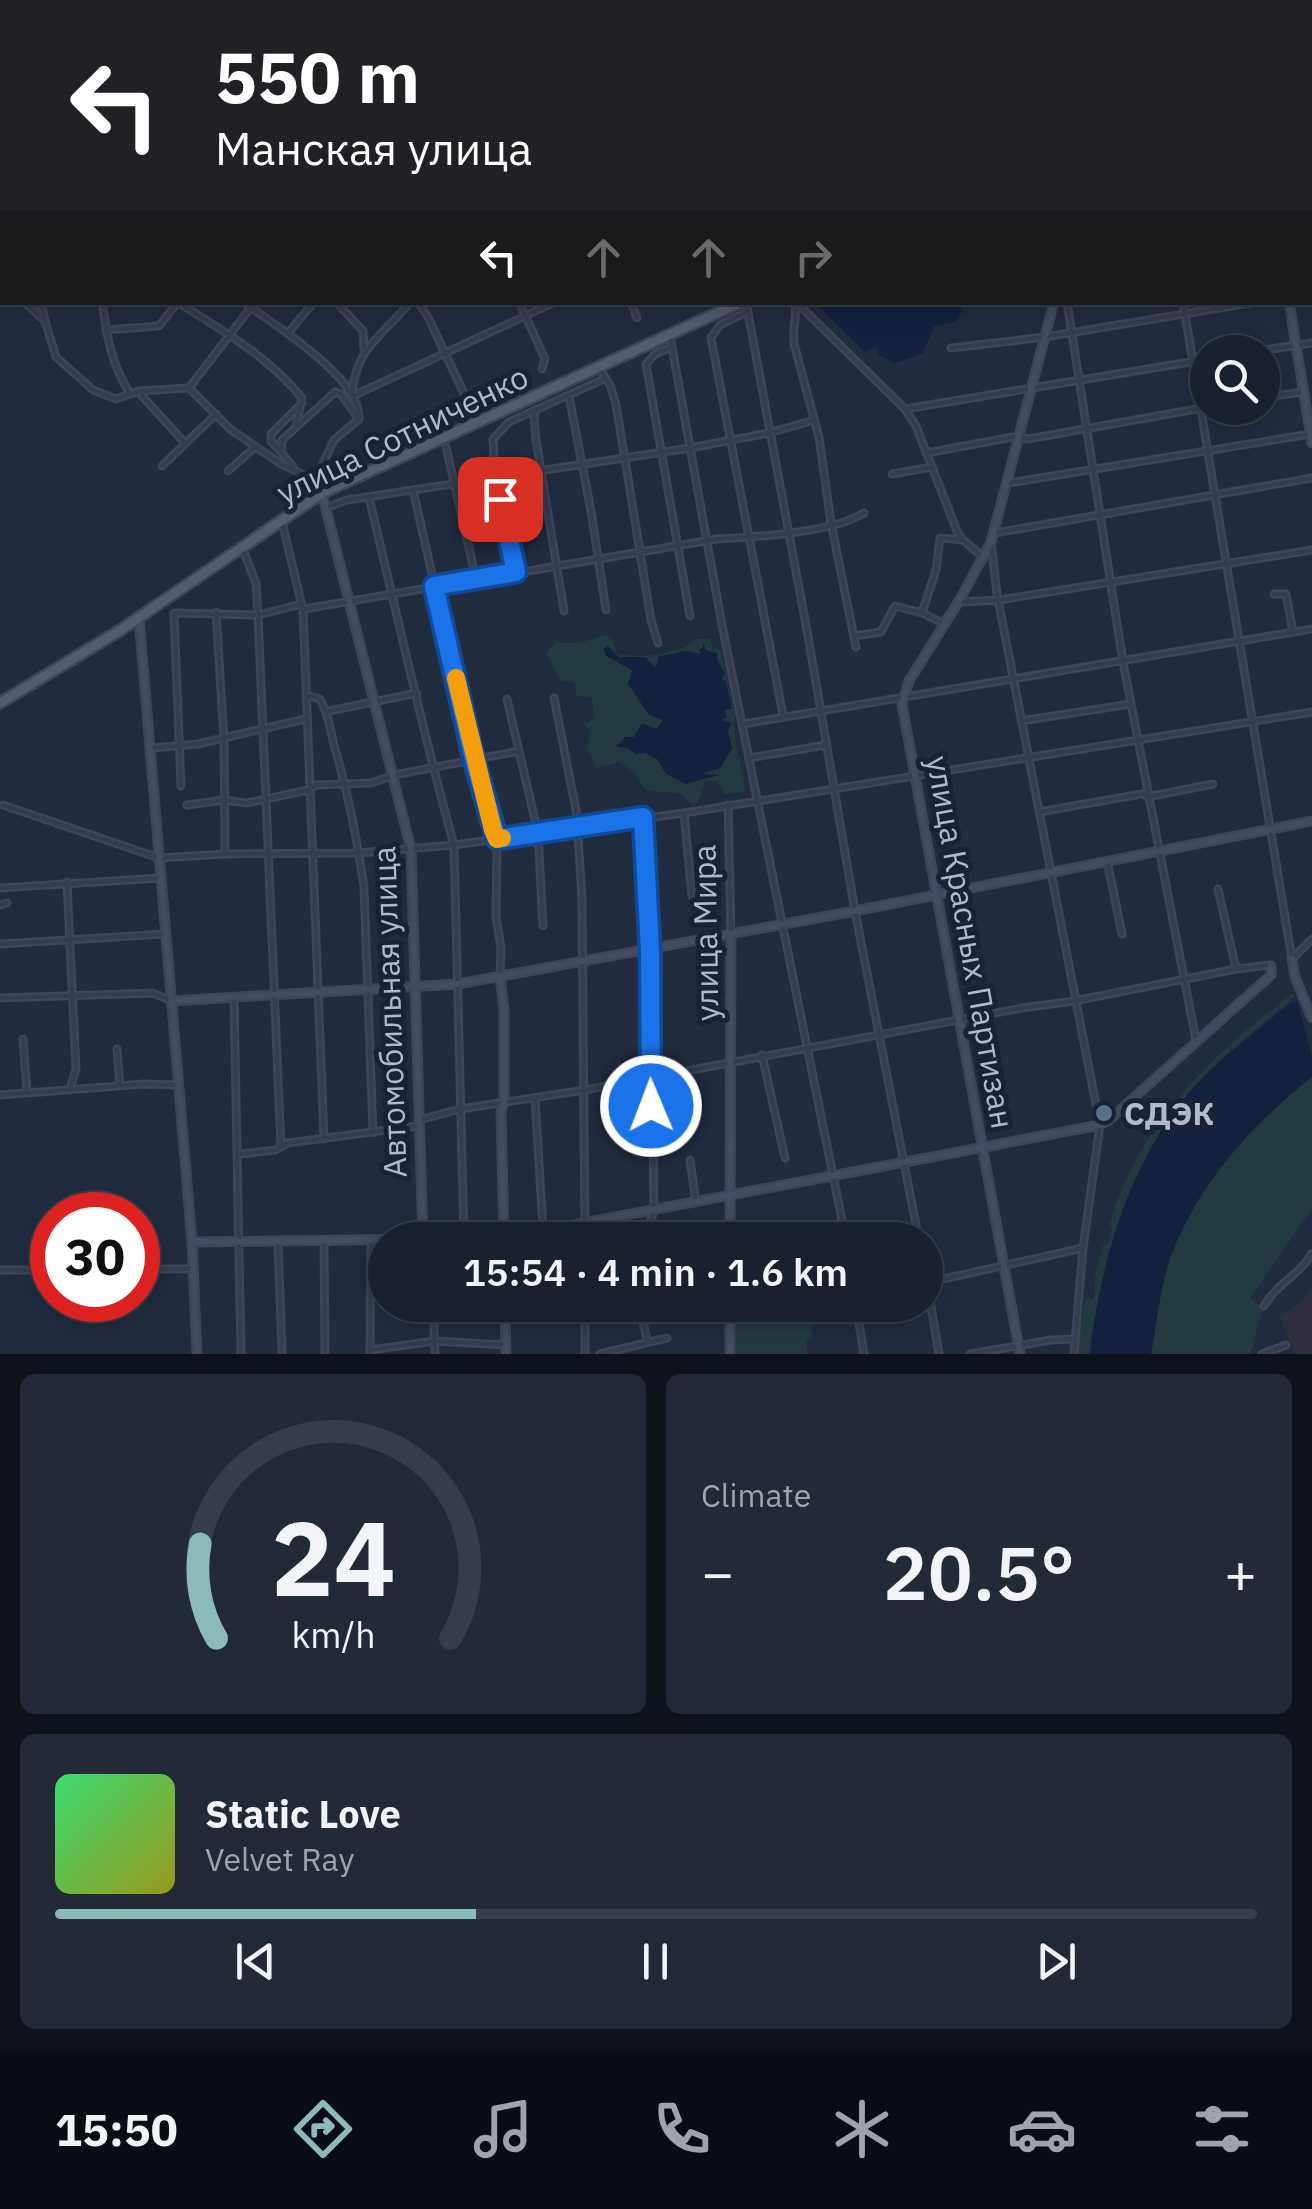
<!DOCTYPE html>
<meta charset="utf-8">
<style>
:root{--surface:#19212f;--page:#222937;--text:#f1f3f6;--muted:#9fa3aa;--line:#373e4b;--accent:#8bbbb9}
body{margin:0;font-family:"IBM Plex Sans",sans-serif;background:var(--page);color:var(--text);height:100vh;display:flex;flex-direction:column;font-size:38px;white-space:nowrap}
*{box-sizing:border-box;margin:0}
p{font-size:32px;color:var(--muted)}
.icon{flex:none;width:55px;height:55px;fill:none;stroke:currentColor;stroke-width:2;stroke-linecap:round;stroke-linejoin:round}
.map{position:relative;height:1354px;overflow:hidden}
.sheet{display:flex;flex-direction:column;gap:20px;padding:20px;background:#0e121a;flex:1}
.sheet>*{flex:none}
.banner{position:absolute;left:0px;top:0px;width:1312px;height:305px;box-shadow:0 5px 25px #0003,0 0 0 2px var(--line);background:#202124;color:#fff;overflow:hidden}
.controls{position:absolute;left:1190px;top:335px;display:grid;gap:20px}
.controls a{display:grid;place-items:center;width:90px;height:90px;border-radius:50%;background:var(--surface);box-shadow:0 5px 25px #0003,0 0 0 2px var(--line);font-size:50px}
.speed{position:absolute;left:30px;top:1192px;display:flex;gap:20px;font-size:50px;font-weight:700;text-align:center}
.speed>*{display:grid;place-content:center;width:130px;height:130px;border-radius:50%;background:var(--surface);box-shadow:0 5px 25px #0003,0 0 0 2px var(--line);line-height:1}
.speed .limit{border:15px solid #d22;background:#fff;color:#111}
.pin{position:absolute;display:grid;place-items:center;width:85px;height:85px;color:#fff;margin:-42px;border-radius:20px;box-shadow:0 5px 15px #0006}
.me{position:absolute;width:110px;margin:-55px;rotate:359deg;stroke-linejoin:round;filter:drop-shadow(0 0 8px #0008)}
.turn{display:flex;align-items:center;gap:35px;height:210px;padding:0 50px;font-size:45px}
.turn .icon{width:130px;height:130px;stroke-width:2.5}
.turn b{display:block;font-size:70px;line-height:85px}
.lanes{display:flex;align-items:center;height:95px;padding:0 50px;background:#0003;justify-content:center;gap:50px;direction:ltr}
.lanes .off{opacity:.35}
.big{font-size:75px;font-weight:600;line-height:1.1}
.sheet .card{flex:1;display:flex;flex-direction:column;justify-content:center;gap:15px;min-width:0;padding:0 35px;border-radius:15px;background:var(--page)}
.sheet .dial{align-items:center;gap:0}
.dial svg{height:260px;overflow:visible;fill:none;stroke:var(--line);stroke-width:7;stroke-linecap:round;text-anchor:middle}
.dial text{fill:var(--text);stroke:none}
.song{display:flex;align-items:center;gap:30px}
.cover{width:120px;height:120px;border-radius:15px;background:linear-gradient(135deg,hsl(140 70% 55%),hsl(60 70% 35%))}
.played{height:10px;border-radius:5px;background:linear-gradient(90deg,var(--accent) 35%,var(--line) 35%)}
.keys{display:flex;justify-content:space-around;direction:ltr}
.heat{display:flex;justify-content:space-between;align-items:center;font-size:55px;direction:ltr}
.sheet .tiles{flex:1;display:grid;gap:20px;grid-template-columns:1fr 1fr}
.card:last-child{grid-column:span 2}
.trip{position:absolute;left:368px;top:1222px;width:575px;height:100px;border-radius:50px;background:var(--surface);box-shadow:0 5px 25px #0003,0 0 0 2px var(--line);font-weight:600;line-height:100px;text-align:center}
.dock{display:flex;height:160px;justify-content:space-around;align-items:center;background:#0a0d13;color:var(--muted)}
.dock .icon{width:70px;height:70px}
.dock .selected{color:var(--accent)}
.dock b{font-size:45px;color:var(--text)}
.map>svg:first-child{display:block}
.medical{fill:#312e3f}
.green{fill:#233a40}
.water{fill:#13213e}
.lines{fill:none;stroke-linecap:round;stroke-linejoin:round}
.street-casing{stroke:#3e4758;stroke-width:9}
.secondary-casing{stroke:#3e4758;stroke-width:11}
.primary-casing{stroke:#3e4758;stroke-width:14}
.street{stroke:#353e4f;stroke-width:4}
.secondary{stroke:#434c62;stroke-width:6}
.primary{stroke:#535d6f;stroke-width:9}
.route-casing{stroke:#114b97;stroke-width:25}
.route{stroke:#1a73e8;stroke-width:18}
.slow{stroke:#f59e0b;stroke-width:18}
.service-dot{fill:#5c6f8a;stroke:#1a2334;stroke-width:4}
.labels{text-anchor:middle;dominant-baseline:central;stroke-width:10;stroke-linejoin:round;paint-order:stroke}
.street-label{font-size:32px;fill:#b1b9ca;stroke:#1a2334}
.poi-label{font-size:32px;font-weight:bold;fill:#b1b9ca;stroke:#1a2334;text-anchor:start}
</style>
<div class="map">
<svg width="1312" height="1354" viewBox="0 0 1312 1354">
<rect width="100%" height="100%" fill="#212c3f"/>
<path class="medical" d="M1312,1287V1354H1295L1280,1317L1305,1298Z"/>
<g class="green">
<path d="M605,635L613,640L615,653C633,659 684,655 695,639H711L712,648L720,649L735,714V738L745,788L743,792L724,794L718,780L705,782L699,800L693,807L681,794L645,790L635,773L619,762L596,768L587,747L591,730L585,725L594,718L592,698L577,696L574,682L560,681L546,653L555,643H580Z"/>
<path d="M1293,993L1295,996C1259,1028 1218,1057 1188,1094C1127,1167 1101,1261 1089,1354H1077L1085,1298L1094,1299L1095,1276L1103,1245H1108L1112,1227L1109,1226C1140,1121 1208,1058 1293,993Z"/>
<path d="M1312,1077V1209L1250,1298L1263,1308L1250,1354H1151C1157,1322 1160,1286 1171,1256C1198,1184 1252,1124 1312,1077Z"/>
<path d="M736,1305H809L813,1336L806,1342L808,1354H736Z"/>
</g>
<g class="water">
<path d="M815,303H974L958,310H963L955,322L934,326L923,353L895,363L877,354L878,346L865,352Z"/>
<path d="M703,642L706,650L717,653V658L725,674L721,679L726,681L732,709H725L727,718L721,720L731,723L728,732L732,748L720,768L702,774L719,775L686,784L666,774L657,759L645,753L635,754L627,748L616,747L625,737H634L642,723L656,729L663,720L649,715L628,684L632,670L606,656L604,649L608,646L619,657H646L655,668L659,656C684,653 678,648 701,654L699,649L703,648Z"/>
<path d="M1297,1001L1312,1057V1077C1252,1124 1198,1184 1171,1256C1160,1286 1157,1322 1151,1354H1090C1101,1263 1128,1165 1189,1093C1219,1059 1257,1031 1292,1002Z"/>
</g>
<g class="lines">
<defs>
<g id="street">
<path d="M29,0L32,2"/>
<path d="M117,0L120,2"/>
<path d="M193,0L202,2"/>
<path d="M278,0L279,2"/>
<path d="M330,0L331,2"/>
<path d="M416,0L417,2"/>
<path d="M494,0L495,2"/>
<path d="M65,2L67,0"/>
<path d="M128,2L129,0"/>
<path d="M215,2L221,0"/>
<path d="M375,2L380,0"/>
<path d="M1197,2L1198,0"/>
<path d="M1232,2L1235,0"/>
<path d="M0,7L2,3"/>
<path d="M0,89L2,86"/>
<path d="M0,115L2,117"/>
<path d="M0,166L2,163"/>
<path d="M0,178L2,181"/>
<path d="M0,282L2,284"/>
<path d="M24,302L45,321L56,357L93,390L116,399L139,391L189,388L230,429L281,464L315,480"/>
<path d="M41,302L45,321"/>
<path d="M102,302C107,335 111,365 130,393"/>
<path d="M177,302C222,330 269,357 302,398L296,426"/>
<path d="M243,302C274,325 362,378 359,419L334,440L315,480L322,493"/>
<path d="M336,302L363,331L364,349"/>
<path d="M418,302L428,317L469,404"/>
<path d="M519,302L545,359L542,369"/>
<path d="M631,302L637,318"/>
<path d="M746,302L808,636L855,911L919,1240"/>
<path d="M795,302C797,318 792,329 794,344L819,437L831,523L856,647"/>
<path d="M796,302L905,409L916,426L957,531L963,540L984,558"/>
<path d="M1067,302L1123,662L1196,1040"/>
<path d="M1183,302L1292,959"/>
<path d="M747,312L720,325L711,338L783,715"/>
<path d="M106,330L159,326L178,302"/>
<path d="M288,333L314,302"/>
<path d="M670,336L722,625L846,1240"/>
<path d="M672,347L655,354L646,364L690,616"/>
<path d="M951,348L1045,337L1256,302"/>
<path d="M1250,352L1312,343"/>
<path d="M599,368L610,385L616,404L651,620L658,643"/>
<path d="M189,388L255,302"/>
<path d="M144,391L142,396L185,443"/>
<path d="M352,392C357,346 383,336 410,302"/>
<path d="M355,395L555,302"/>
<path d="M569,396L591,511L606,610"/>
<path d="M1262,398L1302,392"/>
<path d="M536,409L534,416L536,440L564,611"/>
<path d="M905,409L1208,359"/>
<path d="M446,447L476,579"/>
<path d="M281,452L271,441V434L302,403"/>
<path d="M926,453L1013,437L1028,439L1208,407"/>
<path d="M162,466L216,414"/>
<path d="M293,467L281,452L282,440L335,392L341,394L359,419"/>
<path d="M228,471L254,448"/>
<path d="M892,474L932,467"/>
<path d="M1009,483L1310,434"/>
<path d="M413,490L474,760L497,839L496,916L501,948L500,977"/>
<path d="M369,498C397,613 422,730 454,845L464,1237"/>
<path d="M328,507L347,500L690,448L769,433L814,420"/>
<path d="M282,522L303,610L324,1139"/>
<path d="M995,533L1312,478"/>
<path d="M991,542L997,594L1100,1125L1083,1248L1074,1354"/>
<path d="M243,550L256,583L258,615L281,1147"/>
<path d="M516,573L495,476L493,439L509,422L604,379"/>
<path d="M1274,594H1286L1293,632"/>
<path d="M961,602L999,600L1312,550"/>
<path d="M304,609L717,539C755,537 832,533 864,513"/>
<path d="M216,612L224,739L225,852"/>
<path d="M922,613L936,570L940,538L963,540"/>
<path d="M854,636L881,632L895,606L922,613L945,624"/>
<path d="M306,695L320,699C328,713 330,728 334,745C348,792 357,838 364,887L373,1133"/>
<path d="M554,698L576,810L582,896L585,1240"/>
<path d="M507,699L538,833L543,926"/>
<path d="M329,711L417,693"/>
<path d="M1021,721L1130,704"/>
<path d="M743,724L1312,629"/>
<path d="M151,748L198,744L305,719"/>
<path d="M749,758L826,745"/>
<path d="M181,786L174,613L258,615L302,604"/>
<path d="M1147,797L1213,784"/>
<path d="M3,805L159,858L225,854L359,853L454,845L684,813L1312,712"/>
<path d="M187,805L224,800L247,803L308,790L316,785L371,783L394,775L519,751"/>
<path d="M728,805L731,934"/>
<path d="M1039,812L1147,793"/>
<path d="M684,813L692,896"/>
<path d="M643,817L651,950L654,1211L644,1240"/>
<path d="M1107,861L1122,934"/>
<path d="M67,882L76,1069L70,1089"/>
<path d="M0,888L160,878"/>
<path d="M1218,889L1236,969"/>
<path d="M0,905L7,903"/>
<path d="M0,944L165,934"/>
<path d="M1292,959L1312,939"/>
<path d="M0,998L153,993L169,1000"/>
<path d="M234,999L241,1354"/>
<path d="M23,1039L27,1093L144,1084L178,1085"/>
<path d="M117,1049L120,1085"/>
<path d="M762,1055L785,1158"/>
<path d="M0,1095L25,1093"/>
<path d="M535,1098L543,1228"/>
<path d="M419,1120L460,1109L585,1090L1022,1008L1074,1001L1236,969L1270,965"/>
<path d="M241,1154L275,1150L288,1143L418,1126"/>
<path d="M690,1160L696,1203"/>
<path d="M896,1240L916,1236"/>
<path d="M324,1241L325,1354"/>
<path d="M278,1242L282,1352"/>
<path d="M138,1269H194"/>
<path d="M0,1270H52"/>
<path d="M925,1271L939,1354"/>
<path d="M925,1283L1083,1248"/>
<path d="M433,1305L435,1354"/>
<path d="M585,1305V1354"/>
<path d="M639,1305L647,1339"/>
<path d="M856,1305L864,1354"/>
<path d="M1264,1306C1277,1283 1299,1276 1312,1253"/>
<path d="M370,1350L435,1341L506,1345"/>
<path d="M370,1354L371,1240"/>
<path d="M600,1354L667,1338"/>
<path d="M970,1354L1051,1340L1075,1339"/>
<path d="M1262,1354L1286,1345"/>
</g>
<g id="secondary">
<path d="M1289,302L1312,443"/>
<path d="M322,493L411,849L423,1239"/>
<path d="M139,618L192,1242L197,1354"/>
<path d="M1292,959L1295,977L1312,1018"/>
<path d="M500,977L504,1010V1102L501,1112L504,1239"/>
<path d="M171,1001L458,984L855,911L1312,821"/>
<path d="M730,1240L731,934"/>
<path d="M192,1242L504,1238L1100,1125L1109,1120L1271,975V966"/>
<path d="M505,1305L506,1354"/>
<path d="M730,1354V1305"/>
<path d="M1020,1354L902,704L909,681L959,601L991,542L1054,302"/>
</g>
<g id="primary">
<path d="M1131,2L1132,0"/>
<path d="M1310,42L1312,41"/>
<path d="M0,703L119,631L322,493L741,302"/>
</g>
</defs>
<use href="#street" class="street-casing"/>
<use href="#secondary" class="secondary-casing"/>
<use href="#primary" class="primary-casing"/>
<use href="#street" class="street"/>
<use href="#secondary" class="secondary"/>
<use href="#primary" class="primary"/>
</g>
<g class="lines">
<defs>
<path id="route" d="M500,499L516,572L434,586L474,760L497,839L643,817L650,950L651,1106"/>
</defs>
<use href="#route" class="route-casing"/>
<use href="#route" class="route"/>
<path class="slow" d="M456,678L493,830L497,839L502,838"/>
</g>
<circle class="service-dot" cx="1104" cy="1113" r="10"/>
<g class="labels">
<g class="street-label">
<text transform="translate(402 434) rotate(-26)">улица Сотниченко</text>
<text transform="translate(705 933) rotate(-91)">улица Мира</text>
<text transform="translate(971 942) rotate(80)">улица Красных Партизан</text>
<text transform="translate(389 1012) rotate(-92)">Автомобильная улица</text>
</g>
<g class="poi-label">
<text x="1124" y="1113">СДЭК</text>
</g>
</g>
</svg>
<div class="controls">
<a><svg class="icon" aria-label="search" viewBox="0 0 24 24"><circle cx="10" cy="10" r="6"/><path d="M15 15l6 6"/></svg></a>
</div>
<div class="speed"><div class="limit">30</div></div>
<div class="pin" style="left:500px;top:499px;background:#d93025"><svg class="icon" aria-label="arrive" viewBox="0 0 24 24"><path d="M6 21V4h12l-3 4 3 4H6"/></svg></div>
<svg class="me" style="left:651px;top:1106px" viewBox="-20 -20 40 40"><circle r="17" fill="#1a73e8" stroke="#fff" stroke-width="3"/><path d="M0-11L8 9 0 5-8 9z" fill="#fff"/></svg>
<div class="trip">15:54 · 4 min · 1.6 km</div>
<div class="banner">
<div class="turn"><svg class="icon" aria-label="left" viewBox="0 0 24 24"><path d="M17 20v-9H6M10 6l-5 5 5 5"/></svg><div><b>550 m</b>Манская улица</div></div>
<div class="lanes"><svg class="icon" aria-label="left" viewBox="0 0 24 24"><path d="M17 20v-9H6M10 6l-5 5 5 5"/></svg><svg class="icon off" aria-label="ahead" viewBox="0 0 24 24"><path d="M12 20V5M6 11l6-6 6 6"/></svg><svg class="icon off" aria-label="ahead" viewBox="0 0 24 24"><path d="M12 20V5M6 11l6-6 6 6"/></svg><svg class="icon off" aria-label="right" viewBox="0 0 24 24"><path d="M7 20v-9h11M14 6l5 5-5 5"/></svg></div>
</div>
</div>
<section class="sheet">
<div class="tiles">
<div class="card dial"><svg viewBox="0 0 100 80">
<path d="M14 69A42 42 0 1 1 86 69"/>
<path d="M14 69A42 42 0 0 1 9 40" stroke="#8bbbb9"/>
<text x="50" y="56" font-size="32" font-weight="700">24</text>
<text x="50" y="72" font-size="11">km/h</text>
</svg></div>
<div class="card"><p>Climate</p>
<div class="heat"><a>−</a><b class="big">20.5°</b><a>+</a></div>
</div>
<div class="card">
<div class="song"><i class="cover"></i><div><b>Static Love</b><p>Velvet Ray</p></div></div>
<div class="played"></div>
<div class="keys"><svg class="icon" aria-label="previous" viewBox="0 0 24 24"><path d="M18 5L8 12l10 7zM5 5v14"/></svg><svg class="icon" aria-label="pause" viewBox="0 0 24 24"><path d="M8 5v14M16 5v14"/></svg><svg class="icon" aria-label="next" viewBox="0 0 24 24"><path d="M6 5l10 7-10 7zM19 5v14"/></svg></div>
</div>
</div>
</section>
<nav class="dock">
<b>15:50</b>
<svg class="icon selected" aria-label="directions" viewBox="0 0 24 24"><path d="M12 3l9 9-9 9-9-9zM9 14v-3h6M13 9l2 2-2 2"/></svg>
<svg class="icon" aria-label="music" viewBox="0 0 24 24"><path d="M9 18V5l10-2v13"/><circle cx="6" cy="18" r="3"/><circle cx="16" cy="16" r="3"/></svg>
<svg class="icon" aria-label="phone" viewBox="0 0 24 24"><path d="M5 4h4l2 5-3 2q2 4 5 5l2-3 5 2v4C11 20 4 13 5 4z"/></svg>
<svg class="icon" aria-label="climate" viewBox="0 0 24 24"><path d="M12 3v18M4 7l16 10M4 17L20 7"/></svg>
<svg class="icon" aria-label="car" viewBox="0 0 24 24"><path d="M5 17H2v-5l4-1 3-4h7l3 4 3 1v5h-3M9 17h6M6 11h13"/><circle cx="7" cy="17" r="2"/><circle cx="17" cy="17" r="2"/></svg>
<svg class="icon" aria-label="filters" viewBox="0 0 24 24"><path d="M4 7h16M4 17h16"/><circle cx="9" cy="7" r="2"/><circle cx="15" cy="17" r="2"/></svg>
</nav>
